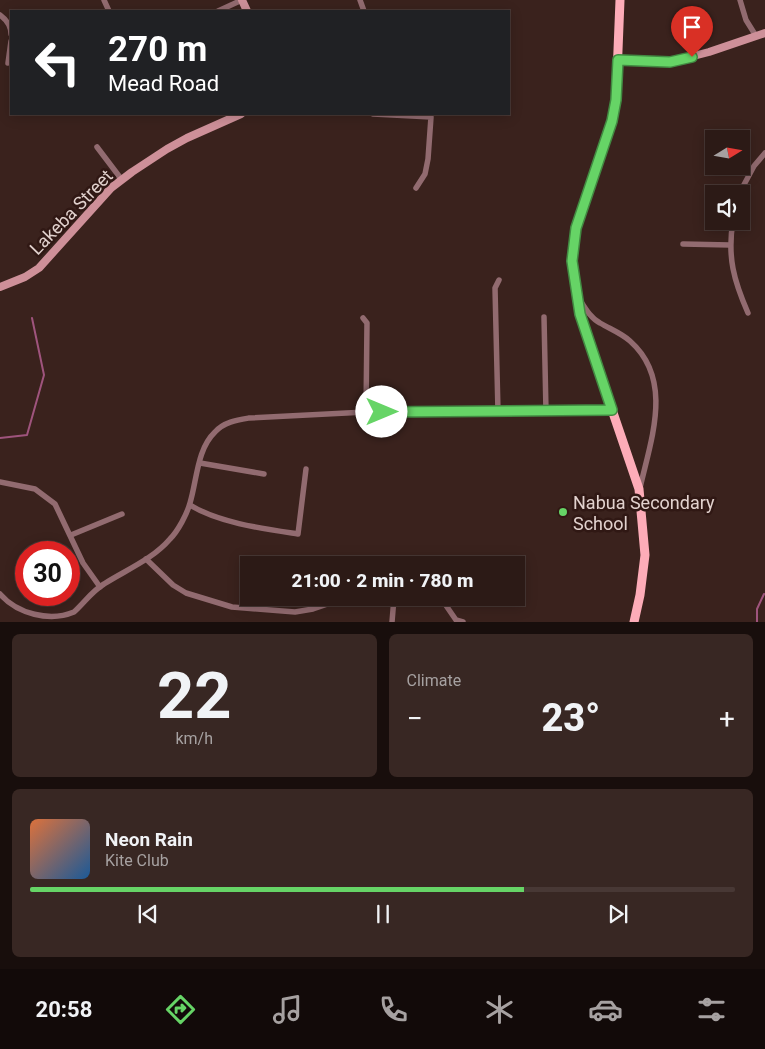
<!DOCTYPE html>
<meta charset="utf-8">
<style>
:root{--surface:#2c1a16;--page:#382723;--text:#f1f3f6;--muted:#a6a1a1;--line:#483835;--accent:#66d466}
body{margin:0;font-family:Roboto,sans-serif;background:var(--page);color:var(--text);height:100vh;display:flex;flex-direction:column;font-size:19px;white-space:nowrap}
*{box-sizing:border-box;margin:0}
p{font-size:16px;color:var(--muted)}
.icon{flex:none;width:28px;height:28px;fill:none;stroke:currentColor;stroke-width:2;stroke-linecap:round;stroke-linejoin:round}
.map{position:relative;height:622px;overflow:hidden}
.details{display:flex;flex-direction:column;gap:12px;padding:12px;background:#180e0c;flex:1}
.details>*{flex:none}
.hud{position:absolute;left:10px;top:10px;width:500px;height:105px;border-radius:0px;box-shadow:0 2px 12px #0003,0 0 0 1px var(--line);background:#202124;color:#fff;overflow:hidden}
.needle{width:32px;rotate:79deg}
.buttons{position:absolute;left:705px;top:130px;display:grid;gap:10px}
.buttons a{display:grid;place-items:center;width:45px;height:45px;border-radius:0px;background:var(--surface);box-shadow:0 2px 12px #0003,0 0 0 1px var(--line);font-size:25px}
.speed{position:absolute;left:15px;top:541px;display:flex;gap:10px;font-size:25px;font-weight:700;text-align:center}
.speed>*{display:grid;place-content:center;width:65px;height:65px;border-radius:50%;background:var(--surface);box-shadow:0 2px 12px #0003,0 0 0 1px var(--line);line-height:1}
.speed .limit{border:8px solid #d22;background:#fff;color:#111}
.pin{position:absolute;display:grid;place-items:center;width:42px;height:42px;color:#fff;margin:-51px -21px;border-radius:50% 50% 50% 0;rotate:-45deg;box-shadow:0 0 5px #0007}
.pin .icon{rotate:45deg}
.me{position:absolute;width:55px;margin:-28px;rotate:90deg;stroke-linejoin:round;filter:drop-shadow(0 0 4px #0008)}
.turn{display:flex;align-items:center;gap:18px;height:105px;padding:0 15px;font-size:22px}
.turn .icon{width:65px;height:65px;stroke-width:2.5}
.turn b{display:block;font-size:35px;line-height:42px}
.big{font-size:38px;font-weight:800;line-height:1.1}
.details .widget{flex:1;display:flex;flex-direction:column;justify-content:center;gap:8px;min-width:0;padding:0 18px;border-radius:8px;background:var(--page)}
.details .dial{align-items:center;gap:0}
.dial b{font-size:65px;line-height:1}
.song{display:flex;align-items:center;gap:15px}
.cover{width:60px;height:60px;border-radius:8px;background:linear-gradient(135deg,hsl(20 70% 55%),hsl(210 70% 35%))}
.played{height:5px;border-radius:2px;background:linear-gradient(90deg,var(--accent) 70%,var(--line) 70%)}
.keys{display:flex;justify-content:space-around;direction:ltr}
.heat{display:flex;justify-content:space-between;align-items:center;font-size:28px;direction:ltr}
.details .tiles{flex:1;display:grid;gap:12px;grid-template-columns:1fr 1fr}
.widget:last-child{grid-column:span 2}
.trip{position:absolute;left:240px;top:556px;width:285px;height:50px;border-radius:0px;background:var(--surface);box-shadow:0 2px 12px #0003,0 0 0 1px var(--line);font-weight:800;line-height:50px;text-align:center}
.tab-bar{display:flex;height:80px;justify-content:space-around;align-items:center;background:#120a09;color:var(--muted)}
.tab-bar .icon{width:35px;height:35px}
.tab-bar .current{color:var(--accent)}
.tab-bar b{font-size:22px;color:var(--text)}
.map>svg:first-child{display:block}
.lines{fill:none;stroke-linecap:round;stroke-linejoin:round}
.stream{stroke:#9f547d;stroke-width:2}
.minor{stroke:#926b70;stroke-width:5.5}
.secondary{stroke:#ce9099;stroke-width:8}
.primary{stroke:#fdacb8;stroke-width:9}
.route-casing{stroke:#428a42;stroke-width:12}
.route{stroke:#66d466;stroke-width:9}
.poi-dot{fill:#66d466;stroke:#301814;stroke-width:2}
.labels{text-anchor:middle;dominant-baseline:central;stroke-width:5;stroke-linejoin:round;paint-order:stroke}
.street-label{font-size:18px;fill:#e2d2ce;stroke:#301814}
.poi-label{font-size:18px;fill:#e2d2ce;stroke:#301814;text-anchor:start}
</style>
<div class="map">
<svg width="765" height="622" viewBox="0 0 765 622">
<rect width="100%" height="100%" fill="#3a221d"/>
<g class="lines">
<g class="stream">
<path d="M0,438L27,435L44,375L32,318"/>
<path d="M757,622V609L764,594"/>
</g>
<g class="minor">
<path d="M104,0L109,11"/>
<path d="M360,0L364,11"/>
<path d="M740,0L746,20L756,36"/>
<path d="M218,11L242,0"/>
<path d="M0,15C7,20 11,26 11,34"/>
<path d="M8,63L11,41"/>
<path d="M373,114L431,117L428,159L425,174L416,188"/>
<path d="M97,147L122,180"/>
<path d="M739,194L754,166L765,153"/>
<path d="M733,221C727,257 734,281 748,313"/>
<path d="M683,244L730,245"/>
<path d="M578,297C584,306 590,318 600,323C610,329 621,333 630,341C674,380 651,439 640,488"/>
<path d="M544,317L546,412"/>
<path d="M363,318L367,323L366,412"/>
<path d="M498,412L495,288L499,280"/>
<path d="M200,463L264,474"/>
<path d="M0,482L35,489L55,504L83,563L100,587"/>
<path d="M190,505C219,523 265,529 298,534L306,469"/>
<path d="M71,535L122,514"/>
<path d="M146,559L173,585L186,593L232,607L295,612L313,609L345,598"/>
<path d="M0,594C17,614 50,622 74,612C84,603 92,591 104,584C126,570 153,559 170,539C178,531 187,514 190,503C197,480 197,449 215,432C224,422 237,420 249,418L366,412L612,410"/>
<path d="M427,598L445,604L456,620L463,622"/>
<path d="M445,604L456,598"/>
<path d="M392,622L394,598"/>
</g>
<g class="secondary">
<path d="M242,0L247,11"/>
<path d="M618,60L670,62L709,52L765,33"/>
<path d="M0,287L25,277L39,268L111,188L132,172L167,149L187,138L241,114"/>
</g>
<path class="primary" d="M620,0L616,100L612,121L576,228L572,261L579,313L639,489L645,555L640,595L634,622"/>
</g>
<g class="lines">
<defs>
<path id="route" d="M382,412L612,410L580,314L572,261L576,228L612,121L616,100L618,60L670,62L692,57"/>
</defs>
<use href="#route" class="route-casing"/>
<use href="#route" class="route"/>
</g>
<circle class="poi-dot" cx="563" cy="512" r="5"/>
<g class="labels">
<g class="street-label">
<text transform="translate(71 212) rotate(-46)">Lakeba Street</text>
</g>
<g class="poi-label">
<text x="573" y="502">Nabua Secondary<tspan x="573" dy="21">School</tspan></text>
</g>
</g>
</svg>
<div class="buttons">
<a><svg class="needle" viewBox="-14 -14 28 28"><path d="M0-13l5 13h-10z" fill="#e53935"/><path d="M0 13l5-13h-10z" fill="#a6a1a1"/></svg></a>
<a><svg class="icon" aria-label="sound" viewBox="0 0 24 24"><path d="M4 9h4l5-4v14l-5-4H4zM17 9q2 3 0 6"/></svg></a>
</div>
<div class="speed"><div class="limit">30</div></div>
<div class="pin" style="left:692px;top:57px;background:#d93025"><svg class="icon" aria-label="arrive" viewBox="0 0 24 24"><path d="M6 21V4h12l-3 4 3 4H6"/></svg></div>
<svg class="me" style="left:382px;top:412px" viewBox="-20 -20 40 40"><circle r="19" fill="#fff"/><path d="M0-13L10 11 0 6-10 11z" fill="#66d466"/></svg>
<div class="trip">21:00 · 2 min · 780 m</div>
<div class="hud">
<div class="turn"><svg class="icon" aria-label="left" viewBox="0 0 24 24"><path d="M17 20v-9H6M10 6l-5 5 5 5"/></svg><div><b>270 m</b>Mead Road</div></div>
</div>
</div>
<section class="details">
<div class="tiles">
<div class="widget dial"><b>22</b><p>km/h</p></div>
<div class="widget"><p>Climate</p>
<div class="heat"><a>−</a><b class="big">23°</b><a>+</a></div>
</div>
<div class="widget">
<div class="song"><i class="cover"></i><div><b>Neon Rain</b><p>Kite Club</p></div></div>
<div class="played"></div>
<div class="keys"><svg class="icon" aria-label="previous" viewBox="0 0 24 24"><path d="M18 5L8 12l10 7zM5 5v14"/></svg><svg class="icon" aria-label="pause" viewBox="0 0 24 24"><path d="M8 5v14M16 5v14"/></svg><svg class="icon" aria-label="next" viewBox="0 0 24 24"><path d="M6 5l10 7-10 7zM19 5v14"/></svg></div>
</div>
</div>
</section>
<nav class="tab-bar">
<b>20:58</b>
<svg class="icon current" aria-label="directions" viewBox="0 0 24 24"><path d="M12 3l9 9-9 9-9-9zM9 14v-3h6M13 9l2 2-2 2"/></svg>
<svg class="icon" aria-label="music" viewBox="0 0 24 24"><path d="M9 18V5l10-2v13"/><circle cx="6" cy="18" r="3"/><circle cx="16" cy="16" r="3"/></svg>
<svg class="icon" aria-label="phone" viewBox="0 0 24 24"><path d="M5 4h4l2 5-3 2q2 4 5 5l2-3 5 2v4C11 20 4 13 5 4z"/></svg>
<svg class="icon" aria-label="climate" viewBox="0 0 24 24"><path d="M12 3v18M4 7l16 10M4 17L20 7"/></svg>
<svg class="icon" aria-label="car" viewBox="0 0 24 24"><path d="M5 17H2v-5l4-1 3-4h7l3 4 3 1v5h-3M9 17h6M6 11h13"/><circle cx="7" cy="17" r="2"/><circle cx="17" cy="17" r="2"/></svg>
<svg class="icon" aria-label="filters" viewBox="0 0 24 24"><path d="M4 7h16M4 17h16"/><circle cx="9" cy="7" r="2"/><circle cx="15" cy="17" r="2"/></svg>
</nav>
